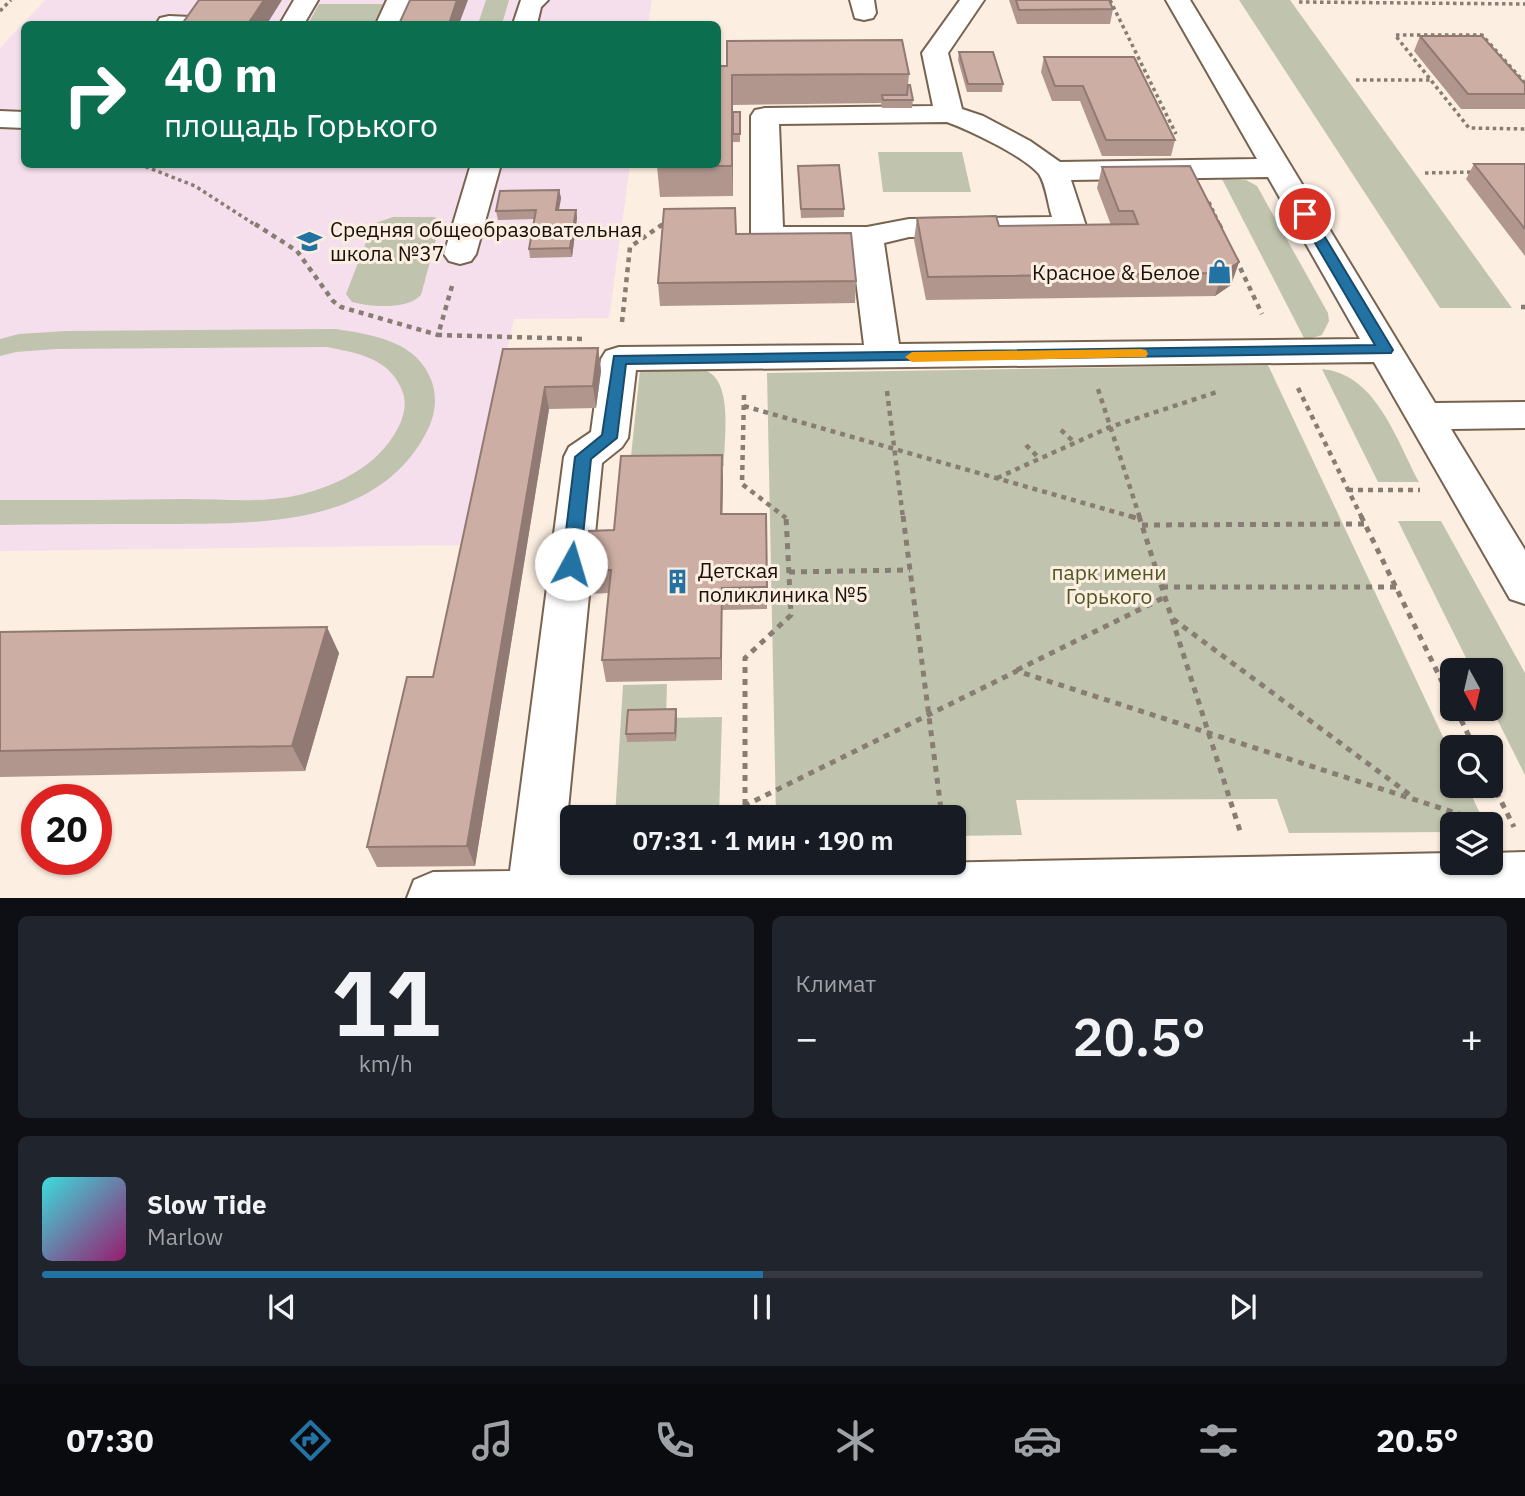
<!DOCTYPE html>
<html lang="ru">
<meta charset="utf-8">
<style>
:root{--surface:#171b24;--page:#20242c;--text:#f1f3f6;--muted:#9ea1a6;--line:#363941;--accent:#2372a4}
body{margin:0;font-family:"IBM Plex Sans",sans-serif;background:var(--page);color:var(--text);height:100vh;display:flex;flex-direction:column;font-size:26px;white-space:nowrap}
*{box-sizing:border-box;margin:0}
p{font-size:23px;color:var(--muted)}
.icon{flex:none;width:38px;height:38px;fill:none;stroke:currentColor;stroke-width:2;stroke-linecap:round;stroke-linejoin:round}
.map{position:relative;height:898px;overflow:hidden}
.drawer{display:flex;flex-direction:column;gap:18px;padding:18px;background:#0d0f14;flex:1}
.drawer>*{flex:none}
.guide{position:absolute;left:21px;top:21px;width:700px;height:147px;border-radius:10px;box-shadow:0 2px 5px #0004;background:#0b6e4f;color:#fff;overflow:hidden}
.needle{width:46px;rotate:172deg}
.fabs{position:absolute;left:1440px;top:658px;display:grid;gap:14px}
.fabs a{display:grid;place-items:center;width:63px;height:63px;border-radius:10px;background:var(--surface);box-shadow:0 2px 5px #0004;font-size:35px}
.speed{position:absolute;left:21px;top:784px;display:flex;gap:14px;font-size:35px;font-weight:700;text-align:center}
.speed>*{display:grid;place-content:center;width:91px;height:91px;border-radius:50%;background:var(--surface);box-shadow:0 2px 5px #0004;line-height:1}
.speed .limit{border:10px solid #d22;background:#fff;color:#111}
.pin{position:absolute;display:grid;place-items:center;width:60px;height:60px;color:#fff;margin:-30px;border:4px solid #fff;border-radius:50%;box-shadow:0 2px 7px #0007}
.me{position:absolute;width:77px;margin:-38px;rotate:6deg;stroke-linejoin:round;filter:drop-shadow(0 0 5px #0008)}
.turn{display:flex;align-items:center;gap:24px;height:147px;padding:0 28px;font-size:32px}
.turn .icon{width:91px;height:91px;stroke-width:2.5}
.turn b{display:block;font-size:49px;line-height:60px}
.big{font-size:52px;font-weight:600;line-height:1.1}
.drawer .card{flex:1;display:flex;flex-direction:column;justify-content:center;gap:10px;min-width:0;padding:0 24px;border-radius:10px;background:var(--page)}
.drawer .dial{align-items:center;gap:0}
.dial b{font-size:91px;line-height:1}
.song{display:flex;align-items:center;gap:21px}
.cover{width:84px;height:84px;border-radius:10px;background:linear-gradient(135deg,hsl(180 70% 55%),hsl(320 70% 35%))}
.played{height:7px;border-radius:4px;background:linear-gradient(90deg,var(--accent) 50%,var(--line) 50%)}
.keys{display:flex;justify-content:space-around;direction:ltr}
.heat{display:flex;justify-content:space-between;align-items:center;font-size:38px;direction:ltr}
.drawer .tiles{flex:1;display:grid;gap:18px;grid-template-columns:1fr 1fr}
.card:last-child{grid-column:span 2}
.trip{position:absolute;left:560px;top:805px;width:406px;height:70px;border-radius:10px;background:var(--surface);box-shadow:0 2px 5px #0004;font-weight:600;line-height:70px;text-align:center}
.menu{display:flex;height:112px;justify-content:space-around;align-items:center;background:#090b0e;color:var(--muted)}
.menu .icon{width:49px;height:49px}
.menu .current{color:var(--accent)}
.menu b{font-size:32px;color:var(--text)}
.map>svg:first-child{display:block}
.education{fill:#f5dfed}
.green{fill:#c0c4ae}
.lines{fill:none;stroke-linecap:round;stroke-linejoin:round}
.minor-casing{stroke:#776350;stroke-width:4}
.path-far2{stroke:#887d72;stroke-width:3.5;stroke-dasharray:3.5 3.5;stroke-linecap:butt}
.path-far1{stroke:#887d72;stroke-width:4.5;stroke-dasharray:5 5;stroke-linecap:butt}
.path{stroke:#887d72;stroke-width:5;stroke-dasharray:6 6;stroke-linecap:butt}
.minor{fill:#fff;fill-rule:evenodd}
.wall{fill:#b0968d}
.shaded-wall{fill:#907a73}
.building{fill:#cdaea4;stroke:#907a73;stroke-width:2}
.route{fill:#2372a4;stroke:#174a6b;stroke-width:2}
.slow{fill:#f59e0b}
.labels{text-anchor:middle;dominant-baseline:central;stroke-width:6;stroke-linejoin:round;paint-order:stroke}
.poi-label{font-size:21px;fill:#1a120a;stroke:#fceee1;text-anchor:start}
.park-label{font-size:21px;fill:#505725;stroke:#fceee1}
</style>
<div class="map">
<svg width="1525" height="898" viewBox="0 0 1525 898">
<rect width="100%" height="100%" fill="#fceee1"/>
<path class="education" d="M45,0H652L648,24H24V164L630,165L609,318L514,319L464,545L0,551V48Z"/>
<g class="green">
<path d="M486,0H509L502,24H478Z"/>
<path d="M1239,0H1290L1512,308H1440Z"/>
<path d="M319,4H389L379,24H308Z"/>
<path d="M878,152H962L971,192H883Z"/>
<path d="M1222,179L1246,180L1257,186L1328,313L1329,321L1322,335L1305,340Z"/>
<path d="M393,217H434L441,221L421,295C407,310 371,307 352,302L346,294L373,224Z"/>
<path d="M336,329C373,335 418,341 432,382C439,404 433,423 421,442C366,531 245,523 154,524C103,524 51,524 0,525V500C62,500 125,500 187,499C222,499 259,503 294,496C331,488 371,470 392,438C401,425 408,408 403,393C391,358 358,353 326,347L56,349L16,352L0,356V339L19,334L66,331Z"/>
<path d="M1268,365L1452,756V786H1467L1485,824H1452V832L1289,833L1277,799L1016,800L1022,835L954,836V817H776L767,373Z"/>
<path d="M700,369C735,374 724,439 724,466H630L640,370Z"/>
<path d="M1322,369C1376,374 1396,439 1419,482H1378Z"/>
<path d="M1398,521H1441L1525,673V775L1491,707V670H1472Z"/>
<path d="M667,684L666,718L722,717L719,817H615L623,685Z"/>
</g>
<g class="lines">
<defs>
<g id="minor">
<path d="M294,0H318L304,24H280Z"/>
<path d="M387,0H411L400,24H376Z"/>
<path d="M521,0H548L541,7L537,24H513Z"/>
<path d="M850,0H874L876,13L873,18L864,20L855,18Z"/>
<path d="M960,0H984L948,53L962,109L983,116L1030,141L1060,162L1257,159L1166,0H1190L1435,403L1525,402V428L1451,429L1525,550V604L1510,599L1374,362L636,370L628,438L622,447L602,463L562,870L1452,853V863H1491V853L1525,852V898H407L414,880L433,872L510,871L564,457L569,447L591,432L601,359L606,351L619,347L864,345L852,247H767L756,244L751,237V116L755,110L765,108L933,106L922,53ZM947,122C969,130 1024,156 1039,174C1046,184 1048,205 1052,217L909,219L867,227H783L779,124ZM1268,177L1360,339L899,344L884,243L909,237L1070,235L1081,233L1086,226L1071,180Z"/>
<path d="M169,16L213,18L216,23H157L160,18Z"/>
<path d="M0,111L24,112V128L0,127Z"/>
<path d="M471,164H501L476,254L471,261L460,264L449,261L444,254Z"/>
</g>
</defs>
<use href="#minor" class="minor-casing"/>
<g class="path-far2">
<path d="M1110,0L1176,134"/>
<path d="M1299,2L1525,4"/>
<path d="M0,11L11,0"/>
<path d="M1356,80H1430"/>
<path d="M1525,83L1482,35H1395L1469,128L1525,129"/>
<path d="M139,164L195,186L257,226"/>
<path d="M1425,173L1475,172"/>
<path d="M1209,202L1220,226"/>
<path d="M660,226L668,224"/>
</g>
<g class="path-far1">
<path d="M255,224L297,251L333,301L341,307L438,335"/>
<path d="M1219,224L1223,232"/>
<path d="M1236,259L1262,314"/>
<path d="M452,286L438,335L584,339"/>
<path d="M1521,307H1525"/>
<path d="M622,322L630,247L663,224"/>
<path d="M1298,388L1362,518"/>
<path d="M1098,389L1140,518"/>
<path d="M887,391L903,518"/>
<path d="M744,395L742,484L786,518"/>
<path d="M744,406L1136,518"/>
<path d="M1061,430L1075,443"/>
<path d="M1026,445L1040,459"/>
<path d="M997,478L1110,427L1220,391"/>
<path d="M1348,490H1420"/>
</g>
<g class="path">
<path d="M903,516L942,817"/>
<path d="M1130,516L1139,519"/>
<path d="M1139,516L1240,831"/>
<path d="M1361,516L1452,702"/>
<path d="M1142,525L1365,524"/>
<path d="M789,572L910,570"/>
<path d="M1162,587H1396"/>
<path d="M1173,619L1413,797"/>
<path d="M1017,670L1165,597"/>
<path d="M1456,709L1474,747"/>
<path d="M1491,781L1514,827"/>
<path d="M744,806L1017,671L1490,824"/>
<path d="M745,817V658L791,615L786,516"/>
</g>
<use href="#minor" class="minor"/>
</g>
<g class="wall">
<path d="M1009,0H1109L1113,9L1110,24H1017Z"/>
<path d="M1420,36L1525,84V109H1461L1414,51Z"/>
<path d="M959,52L1003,84L1002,92H967L958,60Z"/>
<path d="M1044,57L1175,140L1171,156H1102L1080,101H1052L1041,72Z"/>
<path d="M718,66L909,74L908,85L913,100L912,108H882L881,103L733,105V196L660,197L657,166Z"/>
<rect x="733" y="112" width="7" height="30"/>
<path d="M1474,164H1525V256L1466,179Z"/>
<path d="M798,166L844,209V217L801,218Z"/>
<path d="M1102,167L1239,262L1231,285L1215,296L926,300L914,240L917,218L999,226L1111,225L1097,188Z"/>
<path d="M559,190L561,198L559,210H576L577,218L572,257L530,258L529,249L534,219L498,220L496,211Z"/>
<path d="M736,234L856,281L855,303L660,306L658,283Z"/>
<path d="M598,348L601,371L596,408L549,409L475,866L377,867L367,847L433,677L503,349Z"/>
<path d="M723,478L722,514L767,587V609L722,610V680L606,682L602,660L609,593L588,594L584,571L614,530Z"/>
<path d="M0,632L339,653L305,771L0,777Z"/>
<path d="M677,717L676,741L627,742L626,734Z"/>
</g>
<g class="shaded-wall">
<path d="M264,0H282L267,24H248Z"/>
<path d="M457,0H468L459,24H449Z"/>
<path d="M732,75L733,105V196L732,166Z"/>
<path d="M559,190L561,198L557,219L556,210Z"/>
<path d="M576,210L577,218L572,257L570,248Z"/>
<path d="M1239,262L1231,285L1215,296L1222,273Z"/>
<path d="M598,348L601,371L596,408L593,386Z"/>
<path d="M545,387L549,409L475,866L467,846Z"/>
<path d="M722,455L723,478L722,537L721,514Z"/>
<path d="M722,588V680L721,658Z"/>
<path d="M327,627L339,653L305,771L292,746Z"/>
<path d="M676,709L677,717L676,741L675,733Z"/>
</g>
<g class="building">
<path d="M199,0H264L248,24H182Z"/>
<path d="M410,0H457L449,24H399Z"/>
<path d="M1016,0H1109L1113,9L1019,10Z"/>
<path d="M1420,36H1482L1525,84V94H1468Z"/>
<path d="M902,40L909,74L732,75V166H657L658,164H718V66H727V41Z"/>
<path d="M959,52H993L1003,84H968Z"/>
<path d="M1044,57H1134L1175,140H1106L1083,86H1055Z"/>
<path d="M908,85H910L913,100H883L882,95H907Z"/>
<rect x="733" y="112" width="7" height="22"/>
<path d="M1474,164H1525V229Z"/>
<path d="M839,165L844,209H801L798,166Z"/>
<path d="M1190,166L1239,262L1222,273L928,277L917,218L996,216L999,226L1138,224L1133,211H1119L1102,167Z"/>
<path d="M559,190L556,210H576L570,248L529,249L536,210L496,211L500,191Z"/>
<path d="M735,208L736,234L851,233L856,281L658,283L664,209Z"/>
<path d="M598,348L593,386L545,387L467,846L367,847L407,677H433L503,349Z"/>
<path d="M722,455L721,514H766L767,587L722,588L721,658L602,660L611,570L584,571L589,531L614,530L621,456Z"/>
<path d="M327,627L292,746L0,751V632Z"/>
<path d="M676,709L675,733L626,734L628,710Z"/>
</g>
<path class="route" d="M1305,210L1311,214L1393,350L1391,353L626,364L617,438L591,459L580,564L577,568H565L562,564L575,457L602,435L614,356L1375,345L1298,214Z"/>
<path class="slow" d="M1141,349L1146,350L1148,354L1146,357L912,362L905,357L912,352Z"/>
<defs>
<symbol id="school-bare" viewBox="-9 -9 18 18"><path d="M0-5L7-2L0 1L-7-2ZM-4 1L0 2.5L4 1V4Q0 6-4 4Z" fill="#2372a4" stroke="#fceee1" stroke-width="2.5" paint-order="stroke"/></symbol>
<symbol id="shop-bare" viewBox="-9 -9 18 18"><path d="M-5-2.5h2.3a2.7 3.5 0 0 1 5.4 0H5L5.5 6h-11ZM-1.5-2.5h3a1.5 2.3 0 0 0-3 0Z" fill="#2372a4" stroke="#fceee1" stroke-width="2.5" paint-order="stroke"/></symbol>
<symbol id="building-bare" viewBox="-9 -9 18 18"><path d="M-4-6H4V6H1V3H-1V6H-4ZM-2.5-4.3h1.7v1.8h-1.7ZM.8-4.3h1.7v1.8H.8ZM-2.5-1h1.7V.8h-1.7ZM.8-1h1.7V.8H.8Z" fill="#2372a4" stroke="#fceee1" stroke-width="2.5" paint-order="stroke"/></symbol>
</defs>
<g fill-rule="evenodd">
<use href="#school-bare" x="292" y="224" width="35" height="35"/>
<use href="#shop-bare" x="1202" y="254" width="35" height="35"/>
<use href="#building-bare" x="660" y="564" width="35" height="35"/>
</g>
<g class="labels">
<g class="poi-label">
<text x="330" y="229">Средняя общеобразовательная<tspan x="330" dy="24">школа №37</tspan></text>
<text x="1200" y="272" text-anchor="end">Красное &amp; Белое</text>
<text x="698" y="570">Детская<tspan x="698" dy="24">поликлиника №5</tspan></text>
</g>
<g class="park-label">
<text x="1109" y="572">парк имени<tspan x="1109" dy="24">Горького</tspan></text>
</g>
</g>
</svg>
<div class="fabs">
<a><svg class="needle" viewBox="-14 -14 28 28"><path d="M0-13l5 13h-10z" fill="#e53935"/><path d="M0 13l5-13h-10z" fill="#9ea1a6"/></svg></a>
<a><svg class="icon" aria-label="search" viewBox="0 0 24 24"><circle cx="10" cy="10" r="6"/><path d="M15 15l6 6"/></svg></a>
<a><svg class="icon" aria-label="layers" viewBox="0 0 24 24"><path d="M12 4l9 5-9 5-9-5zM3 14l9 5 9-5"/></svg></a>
</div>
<div class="speed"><div class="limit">20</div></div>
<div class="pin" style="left:1305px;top:214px;background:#d93025"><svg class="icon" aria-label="arrive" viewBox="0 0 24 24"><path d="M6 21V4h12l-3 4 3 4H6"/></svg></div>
<svg class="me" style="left:571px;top:564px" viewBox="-20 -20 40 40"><circle r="19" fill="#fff"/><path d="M0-13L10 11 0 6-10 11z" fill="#2372a4"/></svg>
<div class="trip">07:31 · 1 мин · 190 m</div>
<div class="guide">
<div class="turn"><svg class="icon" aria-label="right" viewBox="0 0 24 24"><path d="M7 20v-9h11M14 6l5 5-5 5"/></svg><div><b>40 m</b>площадь Горького</div></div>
</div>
</div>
<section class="drawer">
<div class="tiles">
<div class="card dial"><b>11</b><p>km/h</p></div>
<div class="card"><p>Климат</p>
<div class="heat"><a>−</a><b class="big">20.5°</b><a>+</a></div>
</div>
<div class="card">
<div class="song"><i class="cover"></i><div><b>Slow Tide</b><p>Marlow</p></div></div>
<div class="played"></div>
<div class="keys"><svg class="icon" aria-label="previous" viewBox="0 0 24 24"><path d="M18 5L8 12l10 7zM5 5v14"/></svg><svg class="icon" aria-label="pause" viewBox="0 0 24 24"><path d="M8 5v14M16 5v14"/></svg><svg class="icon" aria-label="next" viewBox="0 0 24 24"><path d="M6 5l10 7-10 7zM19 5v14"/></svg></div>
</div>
</div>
</section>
<nav class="menu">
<b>07:30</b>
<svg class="icon current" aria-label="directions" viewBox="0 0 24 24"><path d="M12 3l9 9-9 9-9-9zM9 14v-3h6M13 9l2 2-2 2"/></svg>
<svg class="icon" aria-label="music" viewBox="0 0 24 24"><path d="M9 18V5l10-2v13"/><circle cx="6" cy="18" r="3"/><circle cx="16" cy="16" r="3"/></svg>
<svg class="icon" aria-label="phone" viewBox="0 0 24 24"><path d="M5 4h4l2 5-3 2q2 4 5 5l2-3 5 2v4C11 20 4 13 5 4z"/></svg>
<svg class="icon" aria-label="climate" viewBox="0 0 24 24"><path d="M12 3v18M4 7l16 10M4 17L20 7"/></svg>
<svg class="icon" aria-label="car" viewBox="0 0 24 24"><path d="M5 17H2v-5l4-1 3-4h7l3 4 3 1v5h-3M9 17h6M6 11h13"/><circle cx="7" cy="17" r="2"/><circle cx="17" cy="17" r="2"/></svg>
<svg class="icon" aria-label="filters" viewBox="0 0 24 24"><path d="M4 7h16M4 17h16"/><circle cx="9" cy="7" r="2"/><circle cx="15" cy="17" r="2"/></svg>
<b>20.5°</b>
</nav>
